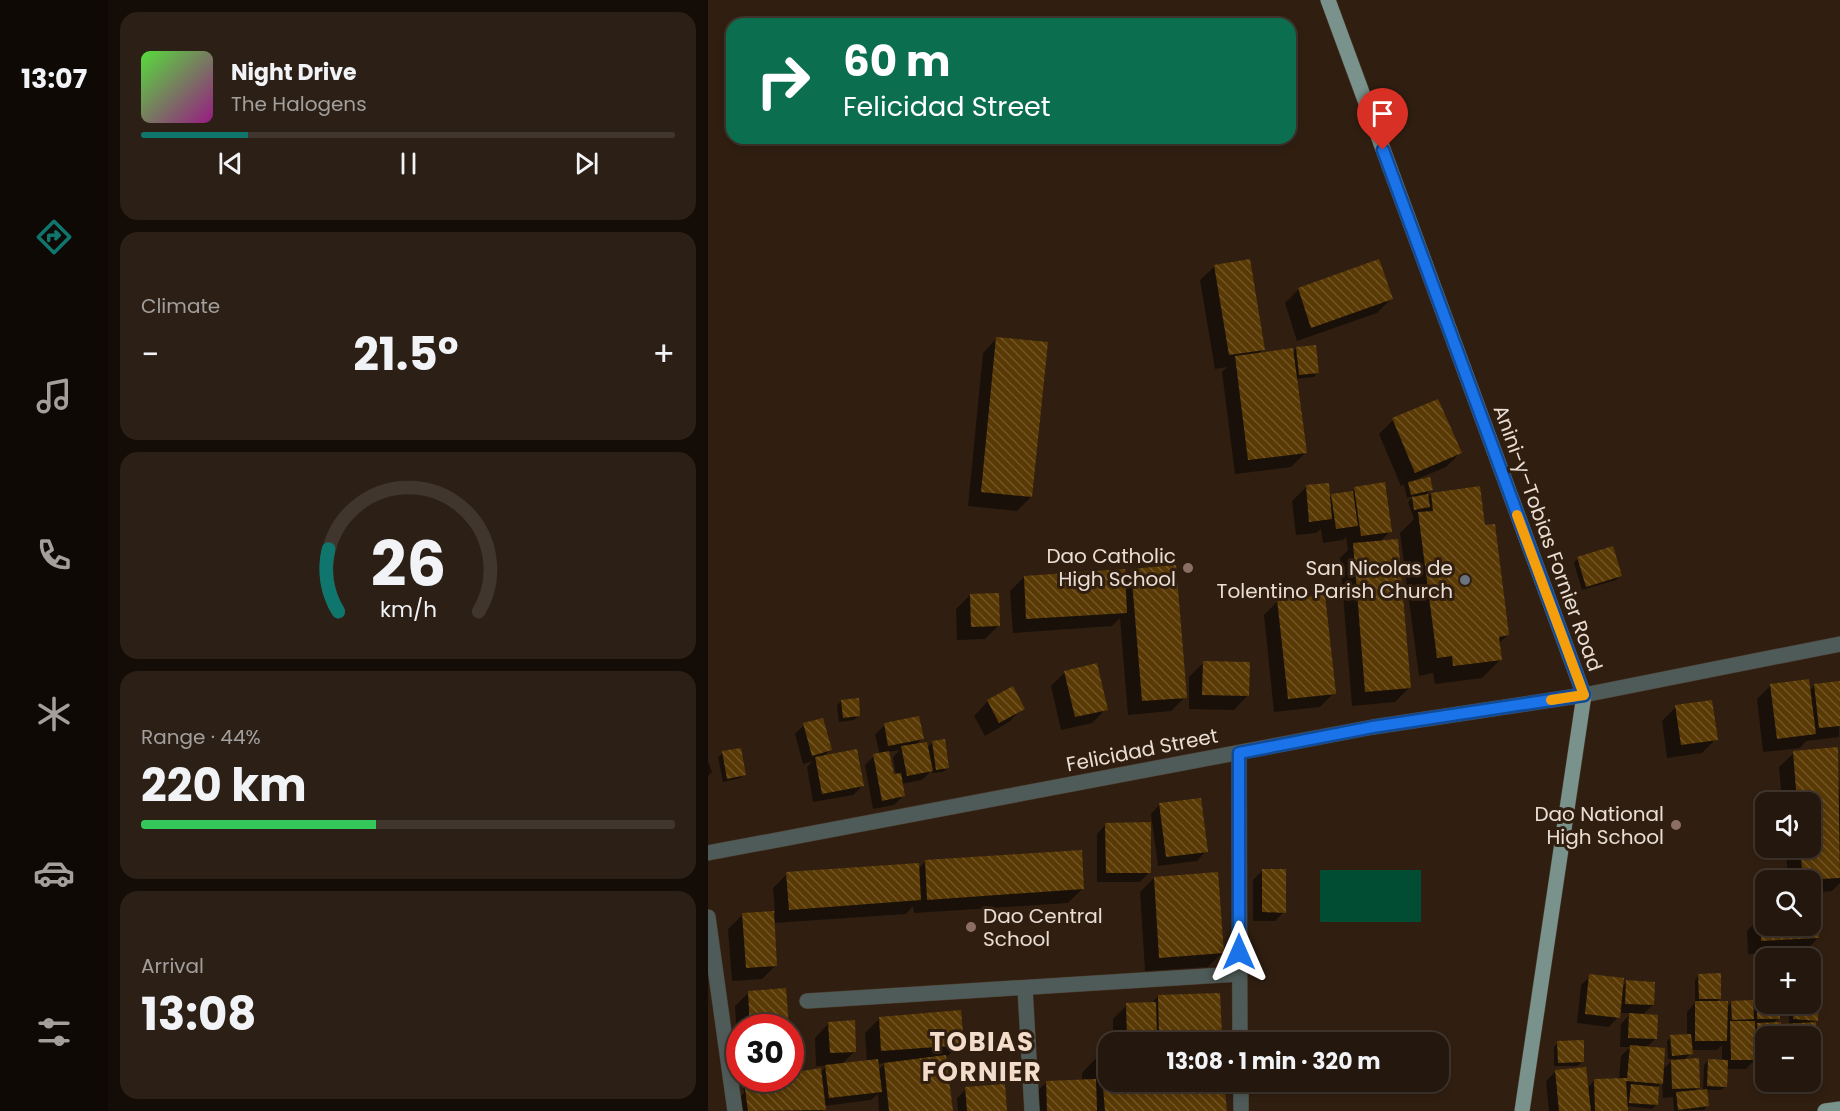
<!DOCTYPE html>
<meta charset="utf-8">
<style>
:root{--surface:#24170d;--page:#2c2016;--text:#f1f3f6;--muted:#a39f9d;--line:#41362e;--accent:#0f766e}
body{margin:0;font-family:Poppins,sans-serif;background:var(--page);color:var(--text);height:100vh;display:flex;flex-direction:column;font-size:22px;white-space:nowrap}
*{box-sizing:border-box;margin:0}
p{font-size:20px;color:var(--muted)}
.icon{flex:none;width:33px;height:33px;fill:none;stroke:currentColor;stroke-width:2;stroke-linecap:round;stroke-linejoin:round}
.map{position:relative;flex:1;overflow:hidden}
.sheet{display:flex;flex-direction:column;gap:12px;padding:12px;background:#140d07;width:600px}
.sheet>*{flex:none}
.top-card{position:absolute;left:18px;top:18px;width:570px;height:126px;border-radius:18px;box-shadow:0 3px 9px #0003,0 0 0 2px var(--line);background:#0b6e4f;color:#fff;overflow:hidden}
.tools{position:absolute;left:1047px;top:792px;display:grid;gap:12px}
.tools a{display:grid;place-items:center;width:66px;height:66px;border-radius:12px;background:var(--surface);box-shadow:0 3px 9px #0003,0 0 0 2px var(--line);font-size:30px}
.speed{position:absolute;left:18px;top:1014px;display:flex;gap:12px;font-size:30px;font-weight:700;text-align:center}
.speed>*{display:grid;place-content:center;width:78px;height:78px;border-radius:50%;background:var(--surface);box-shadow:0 3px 9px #0003,0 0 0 2px var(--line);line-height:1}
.speed .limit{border:9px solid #d22;background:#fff;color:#111}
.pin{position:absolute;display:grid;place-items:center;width:51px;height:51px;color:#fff;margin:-62px -26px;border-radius:50% 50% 50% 0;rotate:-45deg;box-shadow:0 0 6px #0007}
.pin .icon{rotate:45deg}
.me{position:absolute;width:66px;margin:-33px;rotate:0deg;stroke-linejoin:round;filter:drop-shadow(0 0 4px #0008)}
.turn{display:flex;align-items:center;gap:21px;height:126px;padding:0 18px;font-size:27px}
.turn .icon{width:78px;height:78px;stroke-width:2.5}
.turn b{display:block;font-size:42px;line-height:51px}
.big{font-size:45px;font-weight:700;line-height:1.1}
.sheet .card{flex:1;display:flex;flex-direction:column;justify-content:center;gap:9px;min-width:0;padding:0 21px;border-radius:18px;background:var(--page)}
.sheet .dial{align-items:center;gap:0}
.dial svg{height:156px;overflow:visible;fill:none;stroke:var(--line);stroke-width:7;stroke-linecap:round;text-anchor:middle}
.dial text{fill:var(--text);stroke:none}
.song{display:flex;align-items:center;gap:18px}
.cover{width:72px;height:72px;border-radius:9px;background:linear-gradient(135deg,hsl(110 70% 55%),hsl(310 70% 35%))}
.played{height:6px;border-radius:3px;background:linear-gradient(90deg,var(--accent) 20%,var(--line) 20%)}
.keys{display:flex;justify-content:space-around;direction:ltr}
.heat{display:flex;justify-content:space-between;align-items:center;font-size:33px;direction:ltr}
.charge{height:9px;border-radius:4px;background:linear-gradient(90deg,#34c759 44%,var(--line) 0)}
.trip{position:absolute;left:390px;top:1032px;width:351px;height:60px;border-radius:18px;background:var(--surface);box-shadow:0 3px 9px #0003,0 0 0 2px var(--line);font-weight:700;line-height:60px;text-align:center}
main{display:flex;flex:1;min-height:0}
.tab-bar{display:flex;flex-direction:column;width:108px;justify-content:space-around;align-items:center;background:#0e0905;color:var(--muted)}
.tab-bar .icon{width:42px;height:42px}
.tab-bar .on{color:var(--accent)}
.tab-bar b{font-size:27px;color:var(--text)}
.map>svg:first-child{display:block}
.green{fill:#004d33}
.shadow{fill:#0007;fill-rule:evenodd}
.building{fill:url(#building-back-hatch)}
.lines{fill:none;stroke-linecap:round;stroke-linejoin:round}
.minor-casing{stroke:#4a3a2c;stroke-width:16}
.major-casing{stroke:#4a3a2c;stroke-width:16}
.minor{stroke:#4f5b58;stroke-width:15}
.major{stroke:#79928c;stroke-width:15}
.route-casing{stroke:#114b97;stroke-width:15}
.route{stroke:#1a73e8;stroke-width:10}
.slow{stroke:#f59e0b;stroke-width:10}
.education-dot{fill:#8d6e63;stroke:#301f11;stroke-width:2}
.worship-dot{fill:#6b7280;stroke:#301f11;stroke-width:2}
.labels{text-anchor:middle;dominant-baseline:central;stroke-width:6;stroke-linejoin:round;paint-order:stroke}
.street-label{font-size:20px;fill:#e9ddd4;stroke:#301f11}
.poi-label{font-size:20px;fill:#e9ddd4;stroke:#301f11;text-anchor:end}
.district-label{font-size:26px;font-weight:bold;letter-spacing:1.5px;fill:#f4dcca;stroke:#301f11}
</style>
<main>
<nav class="tab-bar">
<b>13:07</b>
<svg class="icon on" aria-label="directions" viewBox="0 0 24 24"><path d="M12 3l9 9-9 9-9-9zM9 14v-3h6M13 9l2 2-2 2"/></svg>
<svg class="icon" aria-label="music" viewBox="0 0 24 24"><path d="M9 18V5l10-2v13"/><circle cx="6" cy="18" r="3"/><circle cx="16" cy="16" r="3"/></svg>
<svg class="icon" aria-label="phone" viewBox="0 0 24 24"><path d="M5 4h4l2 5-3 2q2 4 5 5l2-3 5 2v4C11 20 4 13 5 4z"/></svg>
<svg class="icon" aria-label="climate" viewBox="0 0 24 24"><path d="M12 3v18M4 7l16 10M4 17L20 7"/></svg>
<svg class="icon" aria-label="car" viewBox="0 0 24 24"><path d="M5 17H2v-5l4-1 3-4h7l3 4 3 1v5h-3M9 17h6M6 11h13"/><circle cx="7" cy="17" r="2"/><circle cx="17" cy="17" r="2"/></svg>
<svg class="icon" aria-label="filters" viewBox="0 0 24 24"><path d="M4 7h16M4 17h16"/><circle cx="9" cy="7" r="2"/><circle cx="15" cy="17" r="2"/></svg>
</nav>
<section class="sheet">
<div class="card">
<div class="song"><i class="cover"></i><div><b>Night Drive</b><p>The Halogens</p></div></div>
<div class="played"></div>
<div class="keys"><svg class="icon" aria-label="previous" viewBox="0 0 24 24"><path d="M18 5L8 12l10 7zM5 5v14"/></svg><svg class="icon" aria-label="pause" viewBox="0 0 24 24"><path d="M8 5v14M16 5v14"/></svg><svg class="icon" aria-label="next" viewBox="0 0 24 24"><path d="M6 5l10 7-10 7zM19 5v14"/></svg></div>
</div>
<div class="card"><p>Climate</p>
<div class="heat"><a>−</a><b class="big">21.5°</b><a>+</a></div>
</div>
<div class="card dial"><svg viewBox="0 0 100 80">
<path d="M14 69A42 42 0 1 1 86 69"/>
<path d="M14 69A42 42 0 0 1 9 37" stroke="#0f766e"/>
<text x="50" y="56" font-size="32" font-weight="700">26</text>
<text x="50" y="72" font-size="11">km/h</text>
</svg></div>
<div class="card"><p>Range · 44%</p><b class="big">220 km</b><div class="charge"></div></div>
<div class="card"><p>Arrival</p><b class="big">13:08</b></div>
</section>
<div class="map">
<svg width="1132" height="1111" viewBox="0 0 1132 1111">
<defs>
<pattern id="building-back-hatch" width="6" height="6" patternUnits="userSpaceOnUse" patternTransform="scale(1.5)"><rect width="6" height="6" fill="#593904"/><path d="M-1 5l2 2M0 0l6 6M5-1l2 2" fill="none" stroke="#715528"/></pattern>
</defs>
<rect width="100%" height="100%" fill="#301f11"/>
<rect class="green" x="612" y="870" width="101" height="52"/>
<g class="shadow">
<path d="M507,266L555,349L550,355L584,353L588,348L610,372L606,377L588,379L597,453L583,467L527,474L514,372L519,367L507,369L492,280Z"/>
<path d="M591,289L683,299L669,313L589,341L577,303Z"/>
<path d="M289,338L323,497L309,511L260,506L275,353Z"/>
<path d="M685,420L752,453L738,467L707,480L723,489L716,497L719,498L723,494L775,527L800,635L790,644L792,660L774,678L727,684L725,673L711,676L692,533L706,519L700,502L706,496L699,498L696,485L693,486L671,434Z"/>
<path d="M598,487L621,498L624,495L643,492L647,489L682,531L672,542L701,688L687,702L644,706L632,558L640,550L638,537L635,540L615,543L613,529L608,533L588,535L584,501Z"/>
<path d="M870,558L912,576L908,580L874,590L866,563Z"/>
<path d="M424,571L477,697L463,711L420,715L412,618L404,626L305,633L302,591L316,577L416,579Z"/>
<path d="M262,595L291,625L277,639L249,640L248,609Z"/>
<path d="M570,601L626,693L612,707L566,712L556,615Z"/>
<path d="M495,663L540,695L526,710L481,709V677Z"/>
<path d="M357,672L398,709L384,723L353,730L343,686Z"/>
<path d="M1132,682L1131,737L1098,741L1092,748L1055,752L1049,699L1063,685L1101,691L1107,685Z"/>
<path d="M134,701L151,716L146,720L131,722L129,705Z"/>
<path d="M280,701L315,708L301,722L277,736L266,716Z"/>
<path d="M968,707L1008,739L994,753L959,758L954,721Z"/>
<path d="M96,725L122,750L115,757L154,786L145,795L105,802L99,767L105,761L95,764L87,734Z"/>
<path d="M177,725L214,738L206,746L219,748L225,742L240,768L235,772L224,773V770L214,780L193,784L196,795L186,805L165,809L157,765L166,756L172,755L167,734ZM192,750L185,757L188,775L185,776L180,752Z"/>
<path d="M1128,749L1132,796V883L1124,891L1102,893V880H1080L1078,848H1102V802H1074L1071,767L1086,753Z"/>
<path d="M15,753L36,774L32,778L15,782L10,757Z"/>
<path d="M0,761L4,772L0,776Z"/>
<path d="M452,804L498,851L489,861L450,866L443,814Z"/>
<path d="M398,824L442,872L432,882H389V834Z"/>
<path d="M218,861L374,889L360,903L206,913L205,906L198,914L65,923L68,965L54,979L24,981L20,929L34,915L67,913L65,888L79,874L210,869Z"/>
<path d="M554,871L576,912L567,921H545V880Z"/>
<path d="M446,878L514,953L500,967L437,971L432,892Z"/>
<path d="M1053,917L1058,926H1102L1110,938L1096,952L1040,954L1039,931Z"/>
<path d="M991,975L1012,998L1008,1003L1018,1008L1023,1003L1044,1013L1050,1007L1070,1018L1065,1024L1072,1030L1081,1025L1082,1004H1102L1108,1020L1106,1022L1109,1071L1102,1078V1036H1058V1062L1043,1063L1038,1069H1018V1086L1013,1090H998L1000,1105L996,1110L966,1111L965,1097L955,1098L954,1082L948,1088L949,1104L944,1109L918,1106V1111H841L838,1081L847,1072L879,1088L886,1081L911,1080L913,1056L922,1047H912L913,1024L923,1013H911L910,1017L901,1027L869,1023L873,985L882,976L913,987L919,982L945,1005L934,1015L948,1038L938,1048L954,1070L966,1059H960L959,1041L963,1037L979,1035V1012L987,1003V980ZM1014,1045V1061H1000L996,1065L995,1091L986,1092L990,1087L976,1060L983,1053V1050H1009Z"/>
<path d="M41,992L79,1028H32L31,1070L27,1006Z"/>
<path d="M450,996L512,1034L504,1042H405V1019L419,1005L443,1004Z"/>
<path d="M172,1018L254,1044L237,1058L243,1111H171L170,1094L163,1100L116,1106L114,1111H24V1105L36,1093L35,1084L40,1078H82L112,1073L118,1066H108L107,1038L121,1023L147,1051L133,1065L159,1062L157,1033ZM178,1063L170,1070L169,1064Z"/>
<path d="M850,1043L875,1061L870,1066H846V1047Z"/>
<path d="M400,1053V1082H515L517,1111H330L329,1091L339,1082L374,1081V1073L392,1054Z"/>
<path d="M258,1089L298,1111H250L249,1098Z"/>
</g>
<g class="building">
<path d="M542,259L557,350L521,355L506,265Z"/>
<path d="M671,259L685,299L603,328L590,288Z"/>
<path d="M288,337L340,342L324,497L273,492Z"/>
<path d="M608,345L611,373L591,375L588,347Z"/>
<path d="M585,348L599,453L540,460L527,356Z"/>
<path d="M730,399L754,453L707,473L684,418Z"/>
<path d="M722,477L725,490L703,495L700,482Z"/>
<path d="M677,482L684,532L653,536L646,487Z"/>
<path d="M621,483L624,519L601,522L598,485Z"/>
<path d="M772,486L777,525L787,524L801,635L791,637L794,660L745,666L744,656L729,658L710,512L725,511L723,493Z"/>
<path d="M645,491L650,526L628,529L623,494Z"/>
<path d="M720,494L722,507L706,510L704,497Z"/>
<path d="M690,539L703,688L657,692L645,543Z"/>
<path d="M905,546L914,576L878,587L869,557Z"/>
<path d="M468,565L479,698L434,701L423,569Z"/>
<path d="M417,569L419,613L318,619L316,576Z"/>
<path d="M291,593L292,626L263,627L262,594Z"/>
<path d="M617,595L628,694L580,699L569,599Z"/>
<path d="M495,661L542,662L541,696L494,695Z"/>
<path d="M389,663L400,710L367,717L356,671Z"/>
<path d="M1101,679L1108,734L1069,739L1062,684Z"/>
<path d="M1132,681V726L1111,728L1106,684Z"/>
<path d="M305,686L317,709L291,723L279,700Z"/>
<path d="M151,698L152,716L135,718L133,700Z"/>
<path d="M1004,700L1010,740L973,745L967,705Z"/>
<path d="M211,716L216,739L180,746L176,723Z"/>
<path d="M115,718L124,750L104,756L95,723Z"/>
<path d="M237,739L241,768L228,770L224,741Z"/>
<path d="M219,742L225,771L199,776L193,746Z"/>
<path d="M1130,747L1132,878L1095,880L1092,848H1102V802H1089L1085,751Z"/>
<path d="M33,748L38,775L19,779L14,751Z"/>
<path d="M149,749L156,786L114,794L107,757Z"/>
<path d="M181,751L186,774L193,773L197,796L174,801L165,754Z"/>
<path d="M493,798L500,852L458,857L451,803Z"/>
<path d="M443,822V873H398L397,823Z"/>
<path d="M374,850L376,889L219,900L217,860Z"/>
<path d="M211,863L213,900L81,910L78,872Z"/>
<path d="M554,869H578V913L554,912Z"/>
<path d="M510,872L516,953L451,958L446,877Z"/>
<path d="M66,911L69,966L38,968L34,913Z"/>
<path d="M1110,913L1111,938L1053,941V916L1058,915V926H1102V914Z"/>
<path d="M1013,973V999H991L990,974Z"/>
<path d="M881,974L916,978L912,1018L877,1014Z"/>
<path d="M918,980L947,982L946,1005L917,1004Z"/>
<path d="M78,988L81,1028H42L40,991Z"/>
<path d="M512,993L514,1035L451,1037L450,995Z"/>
<path d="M1102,996H1111L1110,1021L1085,1019L1086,1004H1102Z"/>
<path d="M1045,1000L1046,1019L1024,1020L1023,1001Z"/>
<path d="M987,1001H1020L1019,1041H987Z"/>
<path d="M448,1002L449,1036L419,1037L418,1003Z"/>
<rect x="1049" y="1005" width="23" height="14"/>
<path d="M253,1010L256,1045L173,1051L171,1017Z"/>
<path d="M921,1013L950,1015L949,1039L920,1038Z"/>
<path d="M147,1020L148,1052L122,1053L120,1022Z"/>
<path d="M1022,1021H1047L1048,1060H1023Z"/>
<path d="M1073,1022L1074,1036H1058V1054L1051,1055L1049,1023Z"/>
<path d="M1108,1022L1111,1072H1102V1036H1076L1075,1024Z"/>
<path d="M983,1034L985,1054L964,1056L962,1035Z"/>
<path d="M876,1040V1062L850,1063L849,1041Z"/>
<path d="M922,1045L957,1048L955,1084L918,1081L920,1111H887L886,1079L919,1078Z"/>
<path d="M392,1052H400V1082H516L519,1111H397Z"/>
<path d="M238,1055L245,1111H181L176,1063Z"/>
<path d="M991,1058L992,1088L964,1089L963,1060Z"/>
<path d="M170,1059L174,1092L121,1098L117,1065Z"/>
<path d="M1000,1059L1020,1060L1019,1087L999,1086Z"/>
<path d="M878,1067L883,1111H851L847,1070Z"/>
<path d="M113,1068L118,1110L40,1111L37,1089L51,1087L49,1078H82V1073Z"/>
<path d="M388,1079L389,1111H339L338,1081Z"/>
<path d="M297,1084L299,1111H259L257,1087Z"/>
<path d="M923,1084L951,1087L950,1105L921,1103Z"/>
<path d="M999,1089L1001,1106L970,1110L968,1092Z"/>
</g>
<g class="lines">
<defs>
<g id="minor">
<path d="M531,753L532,1042"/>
<path d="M0,853L665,727L876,695L1132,644"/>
<path d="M0,917L27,1111"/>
<path d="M317,988L324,1111"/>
<path d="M99,1001L531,974"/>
<path d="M533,1082V1111"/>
</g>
<g id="major">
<path d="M620,0L876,695L814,1111"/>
<path d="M1117,1111L1132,1109"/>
</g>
</defs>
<use href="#minor" class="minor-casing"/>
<use href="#major" class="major-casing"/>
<use href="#minor" class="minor"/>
<use href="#major" class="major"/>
</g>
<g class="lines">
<defs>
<path id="route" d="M531,952V753L665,727L876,695L675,150"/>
</defs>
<use href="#route" class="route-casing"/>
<use href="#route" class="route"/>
<path class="slow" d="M809,515L876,695L843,700"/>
</g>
<g class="education-dot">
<circle cx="480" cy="568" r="6"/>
<circle cx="968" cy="825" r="6"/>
<circle cx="263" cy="927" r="6"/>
</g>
<circle class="worship-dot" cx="757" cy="580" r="6"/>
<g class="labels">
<g class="street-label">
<text transform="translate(840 538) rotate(70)">Anini-y–Tobias Fornier Road</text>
<text transform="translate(434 750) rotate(-11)">Felicidad Street</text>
</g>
<g class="poi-label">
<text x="468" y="556">Dao Catholic<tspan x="468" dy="23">High School</tspan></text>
<text x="745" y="568">San Nicolas de<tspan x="745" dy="23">Tolentino Parish Church</tspan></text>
<text x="956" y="814">Dao National<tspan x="956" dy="23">High School</tspan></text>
<text x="275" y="916" text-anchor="start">Dao Central<tspan x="275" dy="23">School</tspan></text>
</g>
<g class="district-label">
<text x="274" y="1042">TOBIAS<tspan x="274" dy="30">FORNIER</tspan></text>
</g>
</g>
</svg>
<div class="tools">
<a><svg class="icon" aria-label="sound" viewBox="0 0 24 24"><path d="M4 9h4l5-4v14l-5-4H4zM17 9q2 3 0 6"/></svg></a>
<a><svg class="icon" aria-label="search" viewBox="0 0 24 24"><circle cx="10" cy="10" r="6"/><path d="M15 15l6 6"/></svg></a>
<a>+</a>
<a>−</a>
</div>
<div class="speed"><div class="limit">30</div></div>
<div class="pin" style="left:675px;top:150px;background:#d93025"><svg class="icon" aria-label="arrive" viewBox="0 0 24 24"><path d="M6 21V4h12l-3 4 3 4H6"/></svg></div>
<svg class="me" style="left:531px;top:952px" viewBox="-20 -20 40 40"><path d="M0-17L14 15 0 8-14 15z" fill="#1a73e8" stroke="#fff" stroke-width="4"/></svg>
<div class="trip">13:08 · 1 min · 320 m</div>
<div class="top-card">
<div class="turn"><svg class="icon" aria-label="right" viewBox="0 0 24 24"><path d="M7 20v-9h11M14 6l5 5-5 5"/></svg><div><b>60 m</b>Felicidad Street</div></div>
</div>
</div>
</main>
